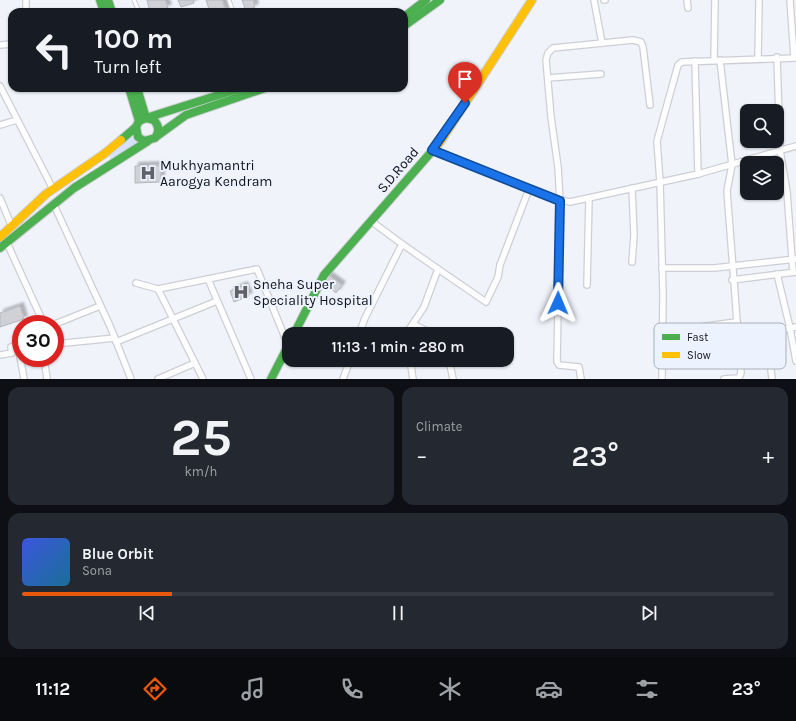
<!DOCTYPE html>
<meta charset="utf-8">
<style>
:root{--surface:#171b24;--page:#242831;--text:#f1f3f6;--muted:#9ea1a6;--line:#363941;--accent:#ea580c}
body{margin:0;font-family:Karla,sans-serif;background:var(--page);color:var(--text);height:100vh;display:flex;flex-direction:column;font-size:15px;white-space:nowrap}
*{box-sizing:border-box;margin:0}
p{font-size:13px;color:var(--muted)}
.icon{flex:none;width:22px;height:22px;fill:none;stroke:currentColor;stroke-width:2;stroke-linecap:round;stroke-linejoin:round}
.map{position:relative;height:379px;overflow:hidden}
.sheet{display:flex;flex-direction:column;gap:8px;padding:8px;background:#0d0f14;flex:1}
.sheet>*{flex:none}
.hud{position:absolute;left:8px;top:8px;width:400px;height:84px;border-radius:12px;box-shadow:0 1px 3px #0004;background:#171b24;color:var(--text);overflow:hidden}
.tools{position:absolute;left:740px;top:104px;display:grid;gap:8px}
.tools a{display:grid;place-items:center;width:44px;height:44px;border-radius:8px;background:var(--surface);box-shadow:0 1px 3px #0004;font-size:20px}
.speed{position:absolute;left:12px;top:315px;display:flex;gap:8px;font-size:20px;font-weight:700;text-align:center}
.speed>*{display:grid;place-content:center;width:52px;height:52px;border-radius:50%;background:var(--surface);box-shadow:0 1px 3px #0004;line-height:1}
.speed .limit{border:6px solid #d22;background:#fff;color:#111}
.pin{position:absolute;display:grid;place-items:center;width:34px;height:34px;color:#fff;margin:-41px -17px;border-radius:50% 50% 50% 0;rotate:-45deg;box-shadow:0 0 4px #0007}
.pin .icon{rotate:45deg}
.me{position:absolute;width:44px;margin:-22px;rotate:1deg;stroke-linejoin:round;filter:drop-shadow(0 0 3px #0008)}
.turn{display:flex;align-items:center;gap:14px;height:84px;padding:0 20px;font-size:18px}
.turn .icon{width:52px;height:52px;stroke-width:2.5}
.turn b{display:block;font-size:28px;line-height:34px}
.big{font-size:30px;font-weight:600;line-height:1.1}
.sheet .widget{flex:1;display:flex;flex-direction:column;justify-content:center;gap:6px;min-width:0;padding:0 14px;border-radius:12px;background:var(--page)}
.sheet .dial{align-items:center;gap:0}
.dial b{font-size:52px;line-height:1}
.song{display:flex;align-items:center;gap:12px}
.cover{width:48px;height:48px;border-radius:6px;background:linear-gradient(135deg,hsl(230 70% 55%),hsl(200 70% 35%))}
.played{height:4px;border-radius:2px;background:linear-gradient(90deg,var(--accent) 20%,var(--line) 20%)}
.keys{display:flex;justify-content:space-around;direction:ltr}
.heat{display:flex;justify-content:space-between;align-items:center;font-size:22px;direction:ltr}
.sheet .tiles{flex:1;display:grid;gap:8px;grid-template-columns:1fr 1fr}
.widget:last-child{grid-column:span 2}
.trip{position:absolute;left:282px;top:327px;width:232px;height:40px;border-radius:12px;background:var(--surface);box-shadow:0 1px 3px #0004;font-weight:600;line-height:40px;text-align:center}
.dock{display:flex;height:64px;justify-content:space-around;align-items:center;background:#090b0e;color:var(--muted)}
.dock .icon{width:28px;height:28px}
.dock .selected{color:var(--accent)}
.dock b{font-size:18px;color:var(--text)}
.map>svg:first-child{display:block}
.green{fill:#d6e2fc}
.building{fill:#d0d1d7;stroke:#b5b8bc;filter:url(#shadow)}
.lines{fill:none;stroke-linecap:round;stroke-linejoin:round}
.lane-casing{stroke:#cdcfd4;stroke-width:5}
.street-casing{stroke:#cdcfd4;stroke-width:8}
.fast-casing{stroke:#cdcfd4;stroke-width:10}
.slow-casing{stroke:#cdcfd4;stroke-width:10}
.lane{stroke:#fdfdfe;stroke-width:3}
.street{stroke:#fdfdfe;stroke-width:5.5}
.fast{stroke:#4caf50;stroke-width:8}
.slow{stroke:#ffc107;stroke-width:8}
.route-casing{stroke:#114b97;stroke-width:10}
.route{stroke:#1a73e8;stroke-width:7}
.labels{text-anchor:middle;dominant-baseline:central;stroke-width:4;stroke-linejoin:round;paint-order:stroke}
.poi-label{font-size:14px;fill:#111317;stroke:#ecf2fe;text-anchor:start}
.street-label{font-size:14px;fill:#111317;stroke:#ecf2fe}
.key{fill:#ecf2fe;stroke:#aaafb9;stroke-width:1}
.key-label{font-size:11px;fill:#111317}
</style>
<div class="map">
<svg width="796" height="379" viewBox="0 0 796 379">
<defs>
<filter id="shadow"><feDropShadow dx="3.5" dy="-3.5" stdDeviation="1" flood-color="#0004"/></filter>
</defs>
<rect width="100%" height="100%" fill="#f0f3fa"/>
<path class="green" d="M132,137L137,143L111,160L109,156Z"/>
<g class="building">
<path d="M147,0H165L168,8L162,9L163,12L159,10L150,12Z"/>
<path d="M178,0H193L194,3L181,7Z"/>
<path d="M206,0H222L227,12H210Z"/>
<path d="M242,0H253L255,7L246,11Z"/>
<path d="M161,165V182L135,183V166Z"/>
<path d="M327,274L342,285L336,293L322,282Z"/>
<path d="M244,285L249,296L234,302L230,291Z"/>
<path d="M20,306L24,319L0,327V313Z"/>
</g>
<g class="lines">
<defs>
<g id="lane">
<path d="M134,0L139,12"/>
<path d="M229,0L233,12"/>
</g>
<g id="street">
<path d="M26,0V12"/>
<path d="M594,0L602,43"/>
<path d="M604,0H605"/>
<path d="M687,0L688,8"/>
<path d="M790,0L794,57"/>
<path d="M0,45L12,44"/>
<path d="M777,57L780,150L787,192L793,272"/>
<path d="M758,58L759,0"/>
<path d="M714,60L715,0"/>
<path d="M720,60L732,165L727,191L741,373L739,378L724,379"/>
<path d="M695,61L698,174"/>
<path d="M548,78L601,74"/>
<path d="M0,86L53,189"/>
<path d="M0,125L17,120"/>
<path d="M432,150L552,198L570,202L698,174L796,146"/>
<path d="M0,198L12,227"/>
<path d="M54,205L110,326L131,379"/>
<path d="M7,243L44,324"/>
<path d="M402,244L438,269L424,307L406,334"/>
<path d="M632,262L634,235L632,188"/>
<path d="M662,268H714L796,259"/>
<path d="M438,269L486,302L498,277L500,265L529,189"/>
<path d="M777,274L790,328L796,361"/>
<path d="M208,279L257,269L288,345"/>
<path d="M732,280L796,272"/>
<path d="M136,283L158,289L208,279L251,379"/>
<path d="M587,285L589,198"/>
<path d="M158,289L203,379"/>
<path d="M55,324L100,306"/>
<path d="M413,324L433,334"/>
<path d="M663,332L736,322"/>
<path d="M767,332L772,379"/>
<path d="M359,334L365,318L402,244L371,221"/>
<path d="M738,338L796,327"/>
<path d="M116,342L217,301"/>
<path d="M55,344L115,338"/>
<path d="M18,345L24,379"/>
<path d="M0,355L12,353L11,347L21,345"/>
<path d="M44,358L47,379"/>
<path d="M663,358L739,352"/>
<path d="M410,360L413,379"/>
<path d="M449,360L453,379"/>
<path d="M158,379L195,363"/>
<path d="M343,379L350,360"/>
<path d="M581,379L579,367L559,365L557,362L560,201L558,167L551,117L546,60L548,53L553,48L633,40L641,42L643,47L650,105"/>
<path d="M662,379L663,294L660,182L657,141L678,65L682,62L796,58"/>
</g>
<g id="fast">
<path d="M100,0L104,12"/>
<path d="M108,0L112,12"/>
<path d="M404,17L426,0"/>
<path d="M404,26L440,0"/>
<path d="M129,88L139,121"/>
<path d="M137,88L146,118L241,88"/>
<path d="M157,136L186,115L265,88"/>
<path d="M121,140L136,127L139,121L146,118L154,120C159,126 160,132 155,138L144,141L138,137L136,127"/>
<path d="M0,248L74,188L148,141"/>
<path d="M294,334L324,275L433,150"/>
<path d="M271,379L289,344"/>
</g>
<g id="slow">
<path d="M433,150L440,142L532,0"/>
<path d="M0,237L46,194L104,154L121,140"/>
</g>
</defs>
<use href="#lane" class="lane-casing"/>
<use href="#street" class="street-casing"/>
<use href="#fast" class="fast-casing"/>
<use href="#slow" class="slow-casing"/>
<use href="#lane" class="lane"/>
<use href="#street" class="street"/>
<use href="#fast" class="fast"/>
<use href="#slow" class="slow"/>
</g>
<g class="lines">
<defs>
<path id="route" d="M465,103L432,150L560,201L558,303"/>
</defs>
<use href="#route" class="route-casing"/>
<use href="#route" class="route"/>
</g>
<defs>
<symbol id="hospital-bare" viewBox="-9 -9 18 18"><path d="M-5-5h3v3.5h4V-5h3V5h-3V1.5h-4V5h-3Z" fill="#5f6166" stroke="#ecf2fe" stroke-width="2.5" paint-order="stroke"/></symbol>
</defs>
<g fill-rule="evenodd">
<use href="#hospital-bare" x="137" y="162" width="22" height="22"/>
<use href="#hospital-bare" x="230" y="281" width="22" height="22"/>
</g>
<g class="labels">
<g class="poi-label">
<text x="160" y="165">Mukhyamantri<tspan x="160" dy="16">Aarogya Kendram</tspan></text>
<text x="253" y="284">Sneha Super<tspan x="253" dy="16">Speciality Hospital</tspan></text>
</g>
<g class="street-label">
<text transform="translate(398 170) rotate(-49)">S.D.Road</text>
</g>
</g>
<rect x="654" y="323" width="132" height="46" rx="6" class="key"/>
<rect x="662" y="334" width="18" height="6" fill="#4caf50"/>
<rect x="662" y="352" width="18" height="6" fill="#ffc107"/>
<g class="key-label">
<text x="687" y="341">Fast</text>
<text x="687" y="359">Slow</text>
</g>
</svg>
<div class="tools">
<a><svg class="icon" aria-label="search" viewBox="0 0 24 24"><circle cx="10" cy="10" r="6"/><path d="M15 15l6 6"/></svg></a>
<a><svg class="icon" aria-label="layers" viewBox="0 0 24 24"><path d="M12 4l9 5-9 5-9-5zM3 14l9 5 9-5"/></svg></a>
</div>
<div class="speed"><div class="limit">30</div></div>
<div class="pin" style="left:465px;top:103px;background:#d93025"><svg class="icon" aria-label="arrive" viewBox="0 0 24 24"><path d="M6 21V4h12l-3 4 3 4H6"/></svg></div>
<svg class="me" style="left:558px;top:303px" viewBox="-20 -20 40 40"><path d="M0-17L14 15 0 8-14 15z" fill="#1a73e8" stroke="#fff" stroke-width="4"/></svg>
<div class="trip">11:13 · 1 min · 280 m</div>
<div class="hud">
<div class="turn"><svg class="icon" aria-label="left" viewBox="0 0 24 24"><path d="M17 20v-9H6M10 6l-5 5 5 5"/></svg><div><b>100 m</b>Turn left</div></div>
</div>
</div>
<section class="sheet">
<div class="tiles">
<div class="widget dial"><b>25</b><p>km/h</p></div>
<div class="widget"><p>Climate</p>
<div class="heat"><a>−</a><b class="big">23°</b><a>+</a></div>
</div>
<div class="widget">
<div class="song"><i class="cover"></i><div><b>Blue Orbit</b><p>Sona</p></div></div>
<div class="played"></div>
<div class="keys"><svg class="icon" aria-label="previous" viewBox="0 0 24 24"><path d="M18 5L8 12l10 7zM5 5v14"/></svg><svg class="icon" aria-label="pause" viewBox="0 0 24 24"><path d="M8 5v14M16 5v14"/></svg><svg class="icon" aria-label="next" viewBox="0 0 24 24"><path d="M6 5l10 7-10 7zM19 5v14"/></svg></div>
</div>
</div>
</section>
<nav class="dock">
<b>11:12</b>
<svg class="icon selected" aria-label="directions" viewBox="0 0 24 24"><path d="M12 3l9 9-9 9-9-9zM9 14v-3h6M13 9l2 2-2 2"/></svg>
<svg class="icon" aria-label="music" viewBox="0 0 24 24"><path d="M9 18V5l10-2v13"/><circle cx="6" cy="18" r="3"/><circle cx="16" cy="16" r="3"/></svg>
<svg class="icon" aria-label="phone" viewBox="0 0 24 24"><path d="M5 4h4l2 5-3 2q2 4 5 5l2-3 5 2v4C11 20 4 13 5 4z"/></svg>
<svg class="icon" aria-label="climate" viewBox="0 0 24 24"><path d="M12 3v18M4 7l16 10M4 17L20 7"/></svg>
<svg class="icon" aria-label="car" viewBox="0 0 24 24"><path d="M5 17H2v-5l4-1 3-4h7l3 4 3 1v5h-3M9 17h6M6 11h13"/><circle cx="7" cy="17" r="2"/><circle cx="17" cy="17" r="2"/></svg>
<svg class="icon" aria-label="filters" viewBox="0 0 24 24"><path d="M4 7h16M4 17h16"/><circle cx="9" cy="7" r="2"/><circle cx="15" cy="17" r="2"/></svg>
<b>23°</b>
</nav>
